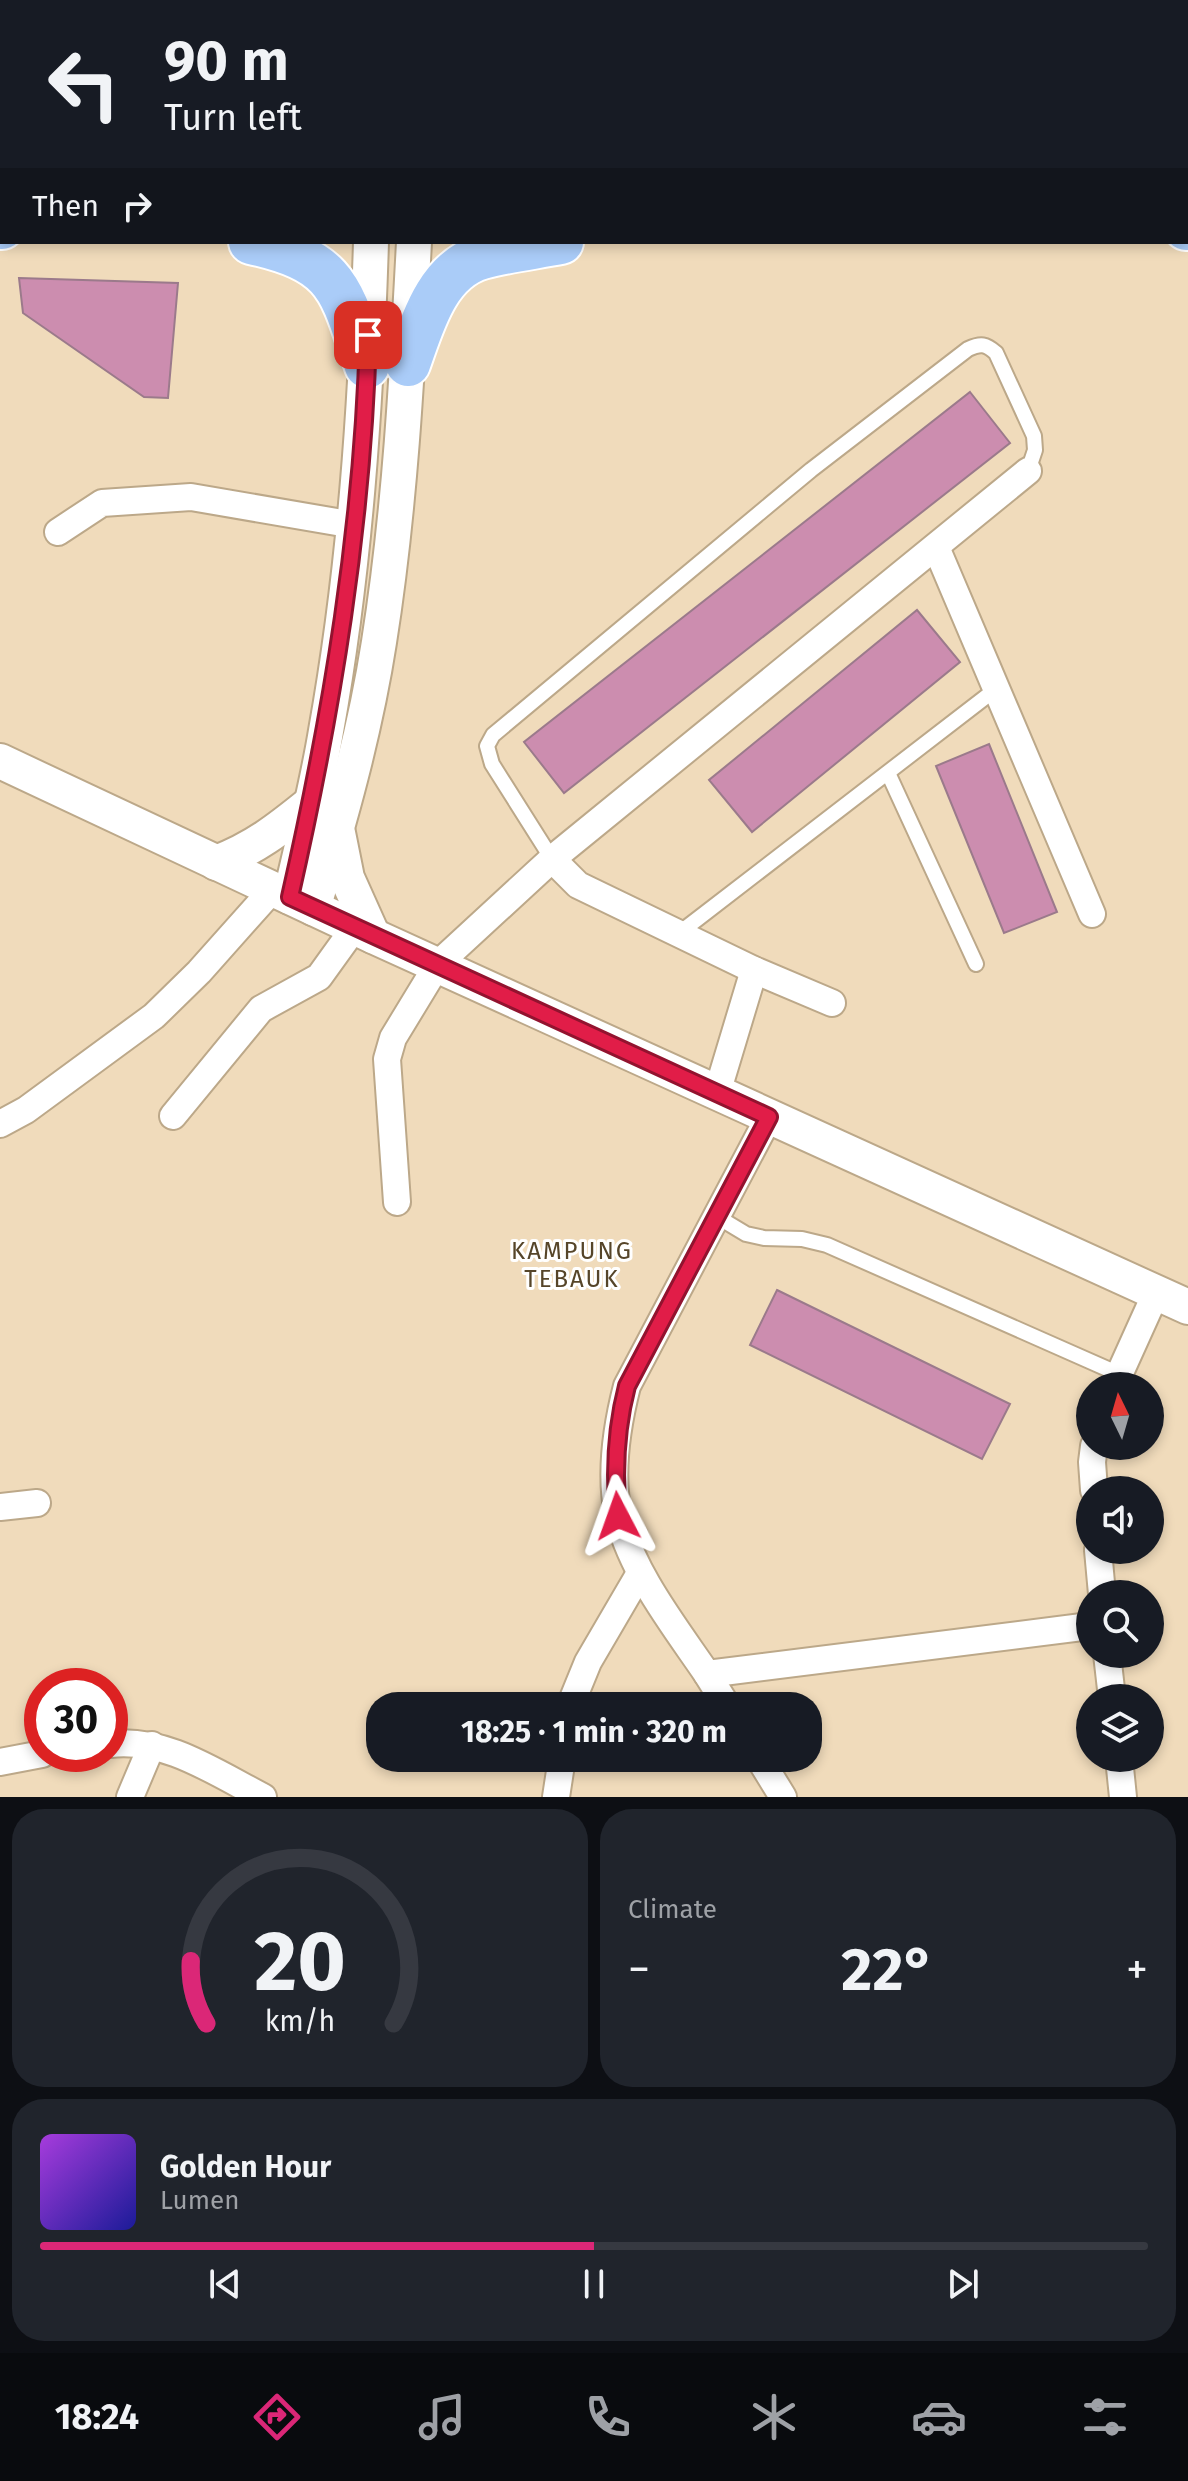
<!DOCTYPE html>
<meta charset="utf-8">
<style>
:root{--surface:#171b24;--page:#20242c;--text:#f1f3f6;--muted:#9ea1a6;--line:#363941;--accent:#db2777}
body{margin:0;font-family:"Fira Sans",sans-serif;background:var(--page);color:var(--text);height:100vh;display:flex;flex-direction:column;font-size:30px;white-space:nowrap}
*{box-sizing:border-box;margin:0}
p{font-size:26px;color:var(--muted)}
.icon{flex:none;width:44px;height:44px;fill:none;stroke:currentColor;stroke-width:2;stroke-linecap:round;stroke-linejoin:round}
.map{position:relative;height:1797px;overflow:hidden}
.drawer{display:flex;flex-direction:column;gap:12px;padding:12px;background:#0d0f14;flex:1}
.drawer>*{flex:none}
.top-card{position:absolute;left:0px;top:0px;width:1188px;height:244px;box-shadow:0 4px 12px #0003;background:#171b24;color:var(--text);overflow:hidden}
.needle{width:52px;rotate:355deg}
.fabs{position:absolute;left:1076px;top:1372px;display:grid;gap:16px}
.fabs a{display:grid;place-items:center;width:88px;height:88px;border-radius:50%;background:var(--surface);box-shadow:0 4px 12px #0003;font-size:40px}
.speed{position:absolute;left:24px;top:1668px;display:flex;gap:16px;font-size:40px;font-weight:700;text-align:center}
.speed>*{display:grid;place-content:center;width:104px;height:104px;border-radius:50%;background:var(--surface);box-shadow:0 4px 12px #0003;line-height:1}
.speed .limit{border:12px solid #d22;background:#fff;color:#111}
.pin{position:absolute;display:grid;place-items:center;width:68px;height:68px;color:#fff;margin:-34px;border-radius:16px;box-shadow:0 4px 12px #0006}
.me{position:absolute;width:88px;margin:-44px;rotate:356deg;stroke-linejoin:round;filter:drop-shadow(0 0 6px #0008)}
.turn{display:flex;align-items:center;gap:28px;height:168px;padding:0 32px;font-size:36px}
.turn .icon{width:104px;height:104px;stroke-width:2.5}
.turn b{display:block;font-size:56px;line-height:68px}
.then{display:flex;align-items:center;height:76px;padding:0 32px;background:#0003;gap:16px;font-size:30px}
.big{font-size:60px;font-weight:700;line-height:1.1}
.drawer .tile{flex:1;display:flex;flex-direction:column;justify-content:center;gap:12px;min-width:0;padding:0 28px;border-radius:32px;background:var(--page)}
.drawer .dial{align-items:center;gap:0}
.dial svg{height:208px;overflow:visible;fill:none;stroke:var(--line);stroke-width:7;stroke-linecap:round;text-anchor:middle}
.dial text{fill:var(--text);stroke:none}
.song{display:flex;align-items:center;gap:24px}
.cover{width:96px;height:96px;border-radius:12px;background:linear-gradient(135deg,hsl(280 70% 55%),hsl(240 70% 35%))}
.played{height:8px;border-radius:4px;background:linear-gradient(90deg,var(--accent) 50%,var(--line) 50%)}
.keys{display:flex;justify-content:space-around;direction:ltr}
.heat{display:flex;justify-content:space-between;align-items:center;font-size:44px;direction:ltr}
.drawer .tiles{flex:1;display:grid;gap:12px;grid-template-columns:1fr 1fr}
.tile:last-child{grid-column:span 2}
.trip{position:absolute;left:366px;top:1692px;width:456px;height:80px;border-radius:32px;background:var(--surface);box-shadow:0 4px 12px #0003;font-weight:700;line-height:80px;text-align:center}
.tab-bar{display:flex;height:128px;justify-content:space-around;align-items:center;background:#090b0e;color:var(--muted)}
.tab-bar .icon{width:56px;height:56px}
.tab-bar .on{color:var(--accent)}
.tab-bar b{font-size:36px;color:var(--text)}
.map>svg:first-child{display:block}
.building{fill:#cc8daf;stroke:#9b7a8b;stroke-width:2}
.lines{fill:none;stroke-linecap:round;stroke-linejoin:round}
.service-casing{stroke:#bca889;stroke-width:18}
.minor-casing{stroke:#bca889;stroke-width:30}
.tertiary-casing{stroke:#bca889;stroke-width:38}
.secondary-casing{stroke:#bca889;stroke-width:42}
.trunk-casing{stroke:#fff;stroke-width:48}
.service{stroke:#fff;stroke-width:14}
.minor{stroke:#fff;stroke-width:26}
.tertiary{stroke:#fff;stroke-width:34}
.secondary{stroke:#dfecfd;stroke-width:38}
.trunk{stroke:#aaccf8;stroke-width:44}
.route-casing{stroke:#92132f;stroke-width:20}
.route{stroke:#e11d48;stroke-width:14}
.labels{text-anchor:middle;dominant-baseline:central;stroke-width:6;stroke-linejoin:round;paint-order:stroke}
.neighbourhood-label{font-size:24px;letter-spacing:2px;fill:#564529;stroke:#fff}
</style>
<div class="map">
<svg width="1188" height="1797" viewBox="0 0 1188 1797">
<rect width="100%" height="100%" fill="#f0dbbb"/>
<g class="building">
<path d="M19,278L178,283L168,398L144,397L23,313Z"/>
<path d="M970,392L1010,443L564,793L524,742Z"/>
<path d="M917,610L960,662L752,832L709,780Z"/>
<path d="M989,744L1057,912L1004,933L936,766Z"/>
<path d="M777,1290L1010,1404L982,1459L750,1345Z"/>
</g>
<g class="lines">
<defs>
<g id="service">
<path d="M909,0V2"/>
<path d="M888,773L976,964"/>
<path d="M552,859L492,764L487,746L493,735L811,470L968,349C981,343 986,344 996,353L1034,436L1035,450L1028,471"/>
<path d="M678,934L996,689"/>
<path d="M716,1216L746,1234L764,1238L802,1239L827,1245L1119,1374"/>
</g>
<g id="minor">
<path d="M464,2V0"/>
<path d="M58,532L102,503L191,497L354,525"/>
<path d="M936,547L1092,914"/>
<path d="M552,859L578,885L754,970L832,1003"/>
<path d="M717,1093L754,970"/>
<path d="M173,1116L261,1009L319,977L355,927"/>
<path d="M769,1117L627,1386C617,1425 610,1474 618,1514C630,1570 675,1627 707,1674L1090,1626"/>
<path d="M0,1124L26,1110L154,1016L199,972L273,889"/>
<path d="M397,1202L387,1059L393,1038L438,964L552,859L1028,471"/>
<path d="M1114,1386L1156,1293"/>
<path d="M1094,1490L1092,1462L1094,1446"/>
<path d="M0,1507L37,1503"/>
<path d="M1098,1550L1102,1594"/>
<path d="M1107,1654L1112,1698"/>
<path d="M707,1674L727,1706"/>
<path d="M570,1706L588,1662L640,1573"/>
<path d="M110,1744C165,1737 216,1773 263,1797"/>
<path d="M759,1758L783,1797"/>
<path d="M1119,1758L1123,1797"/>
<path d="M0,1762L42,1754"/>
<path d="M130,1797L152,1745"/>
<path d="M556,1797L562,1758"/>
</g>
<g id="tertiary">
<path d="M0,761L373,936L1188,1307"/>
<path d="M338,833L347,878L373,936"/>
<path d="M216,863C255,848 279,829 311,803"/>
<path d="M290,897C303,841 317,786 326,731C355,569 366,406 371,242"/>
<path d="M313,908C340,821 365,732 379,642C400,510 407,376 414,242"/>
</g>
<path id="secondary" d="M373,2V0"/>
<g id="trunk">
<path d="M415,1V2"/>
<path d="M1186,170H1188"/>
<path d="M0,180H2"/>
<path d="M0,227H2"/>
<path d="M1186,228H1188"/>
<path d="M251,242C340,262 340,288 367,366"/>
<path d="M408,364C422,325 436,270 482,257C508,250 535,247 561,242"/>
</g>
</defs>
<use href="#service" class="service-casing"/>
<use href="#minor" class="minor-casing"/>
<use href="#tertiary" class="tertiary-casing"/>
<use href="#secondary" class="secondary-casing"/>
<use href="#trunk" class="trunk-casing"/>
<use href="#service" class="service"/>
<use href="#minor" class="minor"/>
<use href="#tertiary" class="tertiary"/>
<use href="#secondary" class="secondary"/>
<use href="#trunk" class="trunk"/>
</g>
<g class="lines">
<defs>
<path id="route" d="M368,335C363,525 332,712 290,897L769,1117L627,1386C616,1428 614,1473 618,1516"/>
</defs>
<use href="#route" class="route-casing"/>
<use href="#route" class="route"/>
</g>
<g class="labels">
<g class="neighbourhood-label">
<text x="572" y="1251">KAMPUNG<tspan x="572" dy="28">TEBAUK</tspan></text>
</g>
</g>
</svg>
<div class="fabs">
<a><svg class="needle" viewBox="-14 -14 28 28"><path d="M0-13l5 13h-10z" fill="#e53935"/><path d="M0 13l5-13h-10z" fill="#9ea1a6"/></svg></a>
<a><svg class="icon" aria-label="sound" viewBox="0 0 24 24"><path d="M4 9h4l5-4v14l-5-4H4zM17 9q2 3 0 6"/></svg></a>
<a><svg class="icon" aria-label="search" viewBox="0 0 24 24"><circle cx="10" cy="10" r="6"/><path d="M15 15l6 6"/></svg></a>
<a><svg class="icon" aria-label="layers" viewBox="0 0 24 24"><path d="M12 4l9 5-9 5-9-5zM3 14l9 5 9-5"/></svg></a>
</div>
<div class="speed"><div class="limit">30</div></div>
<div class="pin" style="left:368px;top:335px;background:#d93025"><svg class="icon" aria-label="arrive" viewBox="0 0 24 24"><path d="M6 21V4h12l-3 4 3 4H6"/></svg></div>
<svg class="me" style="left:618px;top:1516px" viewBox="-20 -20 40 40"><path d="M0-17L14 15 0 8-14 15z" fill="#e11d48" stroke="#fff" stroke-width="4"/></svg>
<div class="trip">18:25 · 1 min · 320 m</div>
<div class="top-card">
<div class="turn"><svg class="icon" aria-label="left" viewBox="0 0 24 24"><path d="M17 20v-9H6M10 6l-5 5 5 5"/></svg><div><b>90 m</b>Turn left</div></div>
<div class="then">Then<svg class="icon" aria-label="right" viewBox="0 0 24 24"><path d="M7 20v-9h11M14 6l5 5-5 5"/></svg></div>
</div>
</div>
<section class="drawer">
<div class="tiles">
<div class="tile dial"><svg viewBox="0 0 100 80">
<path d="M14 69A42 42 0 1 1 86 69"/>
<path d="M14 69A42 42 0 0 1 8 45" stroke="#db2777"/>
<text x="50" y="56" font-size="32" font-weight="700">20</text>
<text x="50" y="72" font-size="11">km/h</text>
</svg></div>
<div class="tile"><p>Climate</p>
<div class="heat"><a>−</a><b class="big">22°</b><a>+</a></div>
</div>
<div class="tile">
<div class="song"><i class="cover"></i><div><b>Golden Hour</b><p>Lumen</p></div></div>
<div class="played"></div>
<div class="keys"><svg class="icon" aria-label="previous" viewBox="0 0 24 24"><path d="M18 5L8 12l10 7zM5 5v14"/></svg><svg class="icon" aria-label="pause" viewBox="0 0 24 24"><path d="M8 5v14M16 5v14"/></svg><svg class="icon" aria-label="next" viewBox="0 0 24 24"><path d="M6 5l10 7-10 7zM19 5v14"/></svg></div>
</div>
</div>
</section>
<nav class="tab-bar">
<b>18:24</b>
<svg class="icon on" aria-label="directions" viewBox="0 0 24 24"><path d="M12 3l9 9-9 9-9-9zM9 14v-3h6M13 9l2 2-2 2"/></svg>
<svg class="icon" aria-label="music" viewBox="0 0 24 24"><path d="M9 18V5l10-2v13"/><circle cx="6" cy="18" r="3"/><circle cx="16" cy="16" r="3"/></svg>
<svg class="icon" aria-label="phone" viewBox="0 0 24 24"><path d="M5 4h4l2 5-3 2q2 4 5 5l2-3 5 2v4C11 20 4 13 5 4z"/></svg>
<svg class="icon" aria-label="climate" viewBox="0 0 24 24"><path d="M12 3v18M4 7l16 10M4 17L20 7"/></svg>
<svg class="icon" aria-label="car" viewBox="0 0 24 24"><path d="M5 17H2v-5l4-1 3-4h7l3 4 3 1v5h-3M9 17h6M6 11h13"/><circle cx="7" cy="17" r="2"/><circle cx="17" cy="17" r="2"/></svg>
<svg class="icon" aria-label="filters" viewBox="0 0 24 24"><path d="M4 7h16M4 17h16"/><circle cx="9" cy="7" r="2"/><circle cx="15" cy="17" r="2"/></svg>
</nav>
